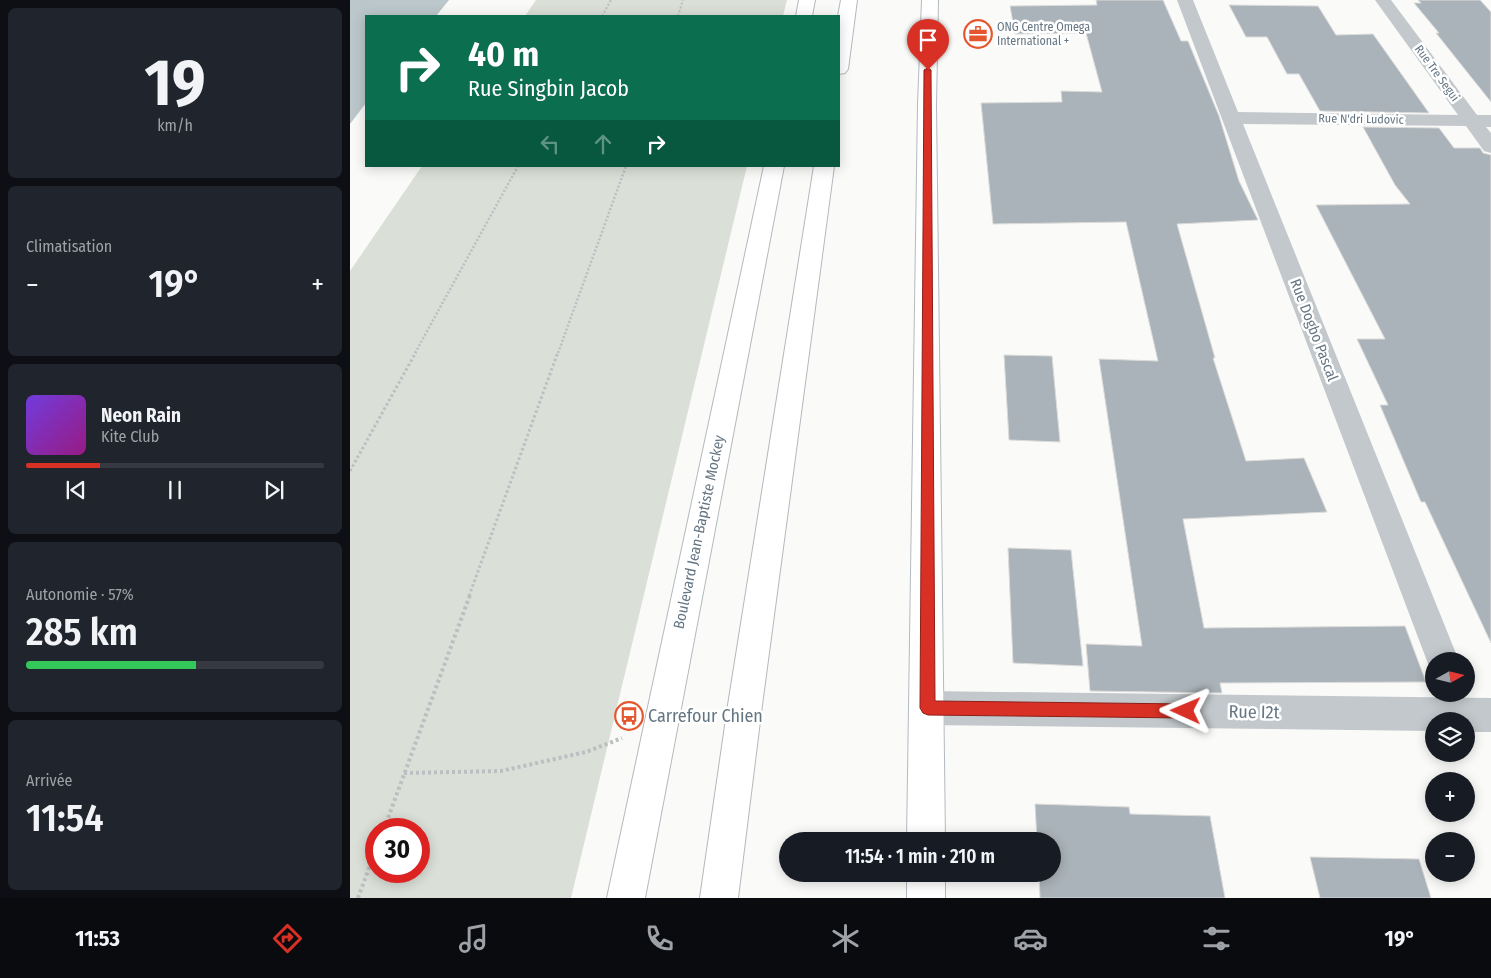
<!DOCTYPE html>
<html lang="fr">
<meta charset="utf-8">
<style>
:root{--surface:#171b24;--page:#20242c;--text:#f1f3f6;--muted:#9ea1a6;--line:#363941;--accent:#d93025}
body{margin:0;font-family:"Fira Sans Condensed",sans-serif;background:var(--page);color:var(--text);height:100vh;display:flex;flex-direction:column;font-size:19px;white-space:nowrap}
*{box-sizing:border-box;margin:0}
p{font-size:16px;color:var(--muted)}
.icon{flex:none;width:28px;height:28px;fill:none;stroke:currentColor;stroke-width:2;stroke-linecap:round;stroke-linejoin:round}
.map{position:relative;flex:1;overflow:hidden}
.details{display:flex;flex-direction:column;gap:8px;padding:8px;background:#0d0f14;width:350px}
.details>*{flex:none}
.guide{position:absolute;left:15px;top:15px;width:475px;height:152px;border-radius:0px;box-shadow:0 2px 12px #0003;background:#0b6e4f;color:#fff;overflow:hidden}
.needle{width:32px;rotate:82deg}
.fabs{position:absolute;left:1075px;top:652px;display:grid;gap:10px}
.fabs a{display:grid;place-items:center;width:50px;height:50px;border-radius:50%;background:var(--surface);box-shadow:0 2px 12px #0003;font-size:25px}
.speed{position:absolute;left:15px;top:818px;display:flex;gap:10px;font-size:25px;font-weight:700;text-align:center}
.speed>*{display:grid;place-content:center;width:65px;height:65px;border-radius:50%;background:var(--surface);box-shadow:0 2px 12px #0003;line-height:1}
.speed .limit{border:8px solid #d22;background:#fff;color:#111}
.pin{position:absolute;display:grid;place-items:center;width:42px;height:42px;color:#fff;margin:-51px -21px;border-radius:50% 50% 50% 0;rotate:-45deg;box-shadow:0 0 5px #0007}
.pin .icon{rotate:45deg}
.me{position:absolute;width:55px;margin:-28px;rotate:271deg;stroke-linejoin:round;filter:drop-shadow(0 0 4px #0008)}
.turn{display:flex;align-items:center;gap:18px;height:105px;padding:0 20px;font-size:22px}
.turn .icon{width:65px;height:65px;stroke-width:2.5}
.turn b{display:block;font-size:35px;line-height:42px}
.lanes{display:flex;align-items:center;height:48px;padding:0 20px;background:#0003;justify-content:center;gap:25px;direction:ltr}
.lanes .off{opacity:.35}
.big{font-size:38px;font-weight:600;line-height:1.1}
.details .tile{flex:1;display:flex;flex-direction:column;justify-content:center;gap:8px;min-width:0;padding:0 18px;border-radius:8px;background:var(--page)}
.details .dial{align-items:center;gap:0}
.dial b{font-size:65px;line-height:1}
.song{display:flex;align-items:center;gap:15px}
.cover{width:60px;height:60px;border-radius:8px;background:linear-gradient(135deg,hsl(260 70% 55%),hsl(310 70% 35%))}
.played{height:5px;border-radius:2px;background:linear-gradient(90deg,var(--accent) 25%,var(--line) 25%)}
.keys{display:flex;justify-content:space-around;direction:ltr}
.heat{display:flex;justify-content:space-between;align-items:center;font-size:28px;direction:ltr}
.charge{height:8px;border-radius:4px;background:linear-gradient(90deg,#34c759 57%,var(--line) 0)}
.trip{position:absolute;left:429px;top:832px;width:282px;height:50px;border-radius:25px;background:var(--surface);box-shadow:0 2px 12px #0003;font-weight:600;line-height:50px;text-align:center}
.tabs{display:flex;height:80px;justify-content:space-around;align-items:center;background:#090b0e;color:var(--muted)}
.tabs .icon{width:35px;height:35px}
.tabs .active{color:var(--accent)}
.tabs b{font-size:22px;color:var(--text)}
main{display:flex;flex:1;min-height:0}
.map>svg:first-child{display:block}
.green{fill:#dadfd7;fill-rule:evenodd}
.water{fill:#bbc7cb}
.building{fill:#aab3b9;stroke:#dcdcda}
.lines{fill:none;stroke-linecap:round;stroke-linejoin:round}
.secondary-casing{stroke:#b3babf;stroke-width:2}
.highway-casing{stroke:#b4b9bd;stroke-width:2}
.path-far3{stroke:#bbbfc2;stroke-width:2;stroke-dasharray:2 2;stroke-linecap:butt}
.path-far2{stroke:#bbbfc2;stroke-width:2.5;stroke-dasharray:2 2;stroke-linecap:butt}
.path-far1{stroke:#bbbfc2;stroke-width:3;stroke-dasharray:2.5 2.5;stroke-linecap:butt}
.path{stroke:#bbbfc2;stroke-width:4;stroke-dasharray:3 3;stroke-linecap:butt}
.street{fill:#c3c8cc;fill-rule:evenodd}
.secondary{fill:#fff;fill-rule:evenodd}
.highway{fill:#fff;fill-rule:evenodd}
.route{fill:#d93025;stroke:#8d1f18}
.labels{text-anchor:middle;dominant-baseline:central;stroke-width:5;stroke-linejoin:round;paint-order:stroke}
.far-poi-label{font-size:12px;fill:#657683;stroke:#fff;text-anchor:start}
.far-street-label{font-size:12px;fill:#657683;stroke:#fff}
.street-label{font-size:15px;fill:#657683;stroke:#fff}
.near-street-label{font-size:18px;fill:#657683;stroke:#fff}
.near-poi-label{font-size:18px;fill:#657683;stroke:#fff;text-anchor:start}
</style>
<main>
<section class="details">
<div class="tile dial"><b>19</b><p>km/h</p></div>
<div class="tile"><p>Climatisation</p>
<div class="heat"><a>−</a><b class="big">19°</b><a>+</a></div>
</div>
<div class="tile">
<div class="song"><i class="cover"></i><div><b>Neon Rain</b><p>Kite Club</p></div></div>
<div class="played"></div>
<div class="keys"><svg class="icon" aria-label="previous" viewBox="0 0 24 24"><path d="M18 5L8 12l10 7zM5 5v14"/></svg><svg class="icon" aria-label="pause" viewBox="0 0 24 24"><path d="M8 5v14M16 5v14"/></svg><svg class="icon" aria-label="next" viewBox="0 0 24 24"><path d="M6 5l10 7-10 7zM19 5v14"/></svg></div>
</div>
<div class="tile"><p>Autonomie · 57%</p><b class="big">285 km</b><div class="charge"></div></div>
<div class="tile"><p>Arrivée</p><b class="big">11:54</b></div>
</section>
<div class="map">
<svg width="1141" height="898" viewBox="0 0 1141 898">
<rect width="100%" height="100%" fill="#fafaf8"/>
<g class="green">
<path d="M186,0H437L433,16H175Z"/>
<path d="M72,166H397L221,898H0V271ZM26,829H69V871H26Z"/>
</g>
<path class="water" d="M0,0H99L86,16H16V103L0,124Z"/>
<g class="building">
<path d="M746,0H813L831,41H838L869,116L889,181L908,220L827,224L865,358H863L896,461L954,458L977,512L833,519L854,628L1055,626L1076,682L870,683L872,693L740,691L736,644L792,646L749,359L808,361L776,222L643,224L631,103L712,102L711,91L752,92L736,33L665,34L660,6L747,5Z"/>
<path d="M1068,0H1130L1141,12V102L1086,33H1089L1064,3H1071Z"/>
<path d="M879,5L968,6L986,35L1023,34L1079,113L970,111L949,74H937L917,37H896Z"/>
<path d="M1013,127L1089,128L1104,148H1130L1133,153L1141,155V643L1075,502H1071L1030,405H1038L1007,339H1035L966,205L1060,204L1045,185Z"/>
<path d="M654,355L702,356L710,442L659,440Z"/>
<path d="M658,548L721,550L733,666L663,663Z"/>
<path d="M685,804L779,807L780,814L860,816L875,898H690L689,874H702V841H687Z"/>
<path d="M960,857L1069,859L1081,898H970Z"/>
</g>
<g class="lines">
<defs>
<g id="secondary">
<path d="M572,0H588L586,105L595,841H557L568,105Z"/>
<rect x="557" y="874" width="38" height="24"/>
</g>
<g id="highway">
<path d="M449,0H465L462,16H446Z"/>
<path d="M491,0H507L498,69L495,73L489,74L488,16Z"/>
<path d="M414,166H434L295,898H257Z"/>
<path d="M464,166H484L412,705L388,898H350L378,705Z"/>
</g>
</defs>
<use href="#secondary" class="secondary-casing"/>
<use href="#highway" class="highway-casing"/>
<g class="path-far3">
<path d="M252,16L261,0"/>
<path d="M328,16L333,0"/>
</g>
<g class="path-far2">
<path d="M65,353L168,166"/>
<path d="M208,353L276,166"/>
</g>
<g class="path-far1">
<path d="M0,471L66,352"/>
<path d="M119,596L208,352"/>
</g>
<g class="path">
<path d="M54,773L151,771L236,752L272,738"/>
<path d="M34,829L120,595"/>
<path d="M8,898L26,849"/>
</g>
<g class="street">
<path d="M827,0H843L888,112L1108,115L1025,0H1041L1127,115H1141V127H1136L1141,133V153L1134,151L1116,126L893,124L1109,661H1084V674L1081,673L1077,661Z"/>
<path d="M577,691L1141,698V732H1116V721H1084V731L577,725L565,720L560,708L565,696Z"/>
</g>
<use href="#secondary" class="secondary"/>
<use href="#highway" class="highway"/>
</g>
<path class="route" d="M578,68L581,70L585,701L836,704L841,706L843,711L841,716L836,718L578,715L573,713L570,708L574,70Z"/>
<defs>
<symbol id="office-ring" viewBox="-11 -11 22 22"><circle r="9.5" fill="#fff" stroke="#e4572e" stroke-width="1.5"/><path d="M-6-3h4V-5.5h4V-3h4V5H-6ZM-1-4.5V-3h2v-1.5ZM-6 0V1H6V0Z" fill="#e4572e"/></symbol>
<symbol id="bus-ring" viewBox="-11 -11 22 22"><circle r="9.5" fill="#fff" stroke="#e4572e" stroke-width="1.5"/><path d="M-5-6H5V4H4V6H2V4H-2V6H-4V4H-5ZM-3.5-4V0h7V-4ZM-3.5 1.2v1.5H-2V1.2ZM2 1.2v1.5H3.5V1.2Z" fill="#e4572e"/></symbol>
</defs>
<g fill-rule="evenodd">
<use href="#office-ring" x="612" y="18" width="32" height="32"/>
<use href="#bus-ring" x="263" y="700" width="32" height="32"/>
</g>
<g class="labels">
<g class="far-poi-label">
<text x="647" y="27">ONG Centre Omega<tspan x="647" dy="14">International +</tspan></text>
</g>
<g class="far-street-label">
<text transform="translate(1087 73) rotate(54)">Rue Tre Segui</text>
<text transform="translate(1011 119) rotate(1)">Rue N'dri Ludovic</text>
</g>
<g class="street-label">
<text transform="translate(964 330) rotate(69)">Rue Dogbo Pascal</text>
<text transform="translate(349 532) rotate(-78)">Boulevard Jean-Baptiste Mockey</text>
</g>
<g class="near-street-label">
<text transform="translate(904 712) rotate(1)">Rue I2t</text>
</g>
<g class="near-poi-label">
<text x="298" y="716">Carrefour Chien</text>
</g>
</g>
</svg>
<div class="fabs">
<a><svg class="needle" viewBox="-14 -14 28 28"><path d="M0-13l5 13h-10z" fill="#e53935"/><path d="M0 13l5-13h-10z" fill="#9ea1a6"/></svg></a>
<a><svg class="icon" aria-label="layers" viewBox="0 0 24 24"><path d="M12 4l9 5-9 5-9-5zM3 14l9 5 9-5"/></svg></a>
<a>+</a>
<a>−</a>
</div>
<div class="speed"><div class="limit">30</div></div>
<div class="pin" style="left:578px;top:70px;background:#d93025"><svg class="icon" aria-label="arrive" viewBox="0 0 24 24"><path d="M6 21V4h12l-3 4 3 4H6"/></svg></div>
<svg class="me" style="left:836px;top:711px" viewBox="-20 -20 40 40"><path d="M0-17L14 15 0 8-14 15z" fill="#d93025" stroke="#fff" stroke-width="4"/></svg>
<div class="trip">11:54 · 1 min · 210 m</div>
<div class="guide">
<div class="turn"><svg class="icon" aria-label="right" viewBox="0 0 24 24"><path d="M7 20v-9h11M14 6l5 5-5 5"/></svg><div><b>40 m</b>Rue Singbin Jacob</div></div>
<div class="lanes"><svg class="icon off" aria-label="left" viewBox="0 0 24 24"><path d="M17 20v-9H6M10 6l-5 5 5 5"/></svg><svg class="icon off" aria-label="ahead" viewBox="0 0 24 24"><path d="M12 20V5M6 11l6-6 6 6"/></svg><svg class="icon" aria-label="right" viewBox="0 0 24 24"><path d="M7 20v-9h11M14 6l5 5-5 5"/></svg></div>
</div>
</div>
</main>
<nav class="tabs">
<b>11:53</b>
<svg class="icon active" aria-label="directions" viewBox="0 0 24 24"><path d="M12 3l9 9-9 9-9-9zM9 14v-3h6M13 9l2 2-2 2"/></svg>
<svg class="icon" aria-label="music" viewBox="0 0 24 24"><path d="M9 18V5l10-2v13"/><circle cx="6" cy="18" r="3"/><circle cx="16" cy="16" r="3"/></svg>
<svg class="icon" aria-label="phone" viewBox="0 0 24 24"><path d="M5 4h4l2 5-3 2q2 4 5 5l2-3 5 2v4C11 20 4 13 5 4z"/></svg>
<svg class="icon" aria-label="climate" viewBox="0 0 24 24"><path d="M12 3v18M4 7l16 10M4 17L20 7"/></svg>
<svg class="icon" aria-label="car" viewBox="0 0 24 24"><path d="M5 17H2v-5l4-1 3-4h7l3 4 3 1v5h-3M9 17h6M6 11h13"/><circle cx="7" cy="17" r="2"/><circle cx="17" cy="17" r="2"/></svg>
<svg class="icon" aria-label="filters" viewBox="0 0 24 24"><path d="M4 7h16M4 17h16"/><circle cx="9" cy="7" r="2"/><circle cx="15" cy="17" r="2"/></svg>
<b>19°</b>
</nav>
